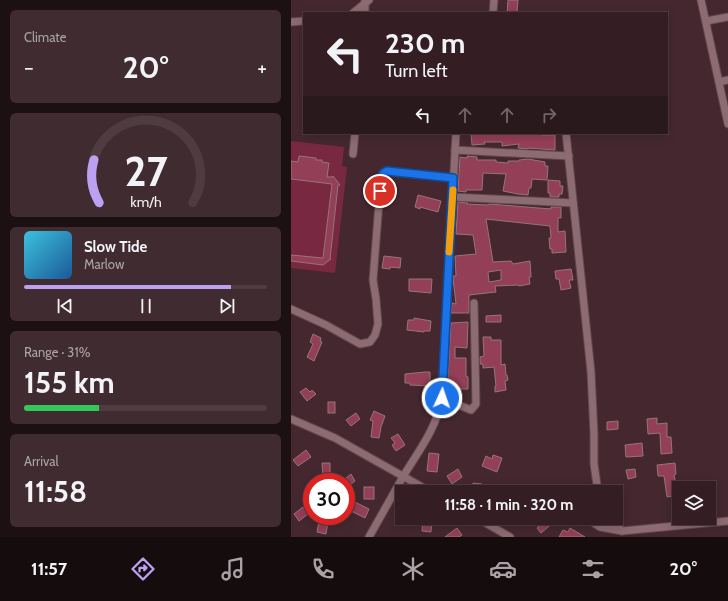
<!DOCTYPE html>
<meta charset="utf-8">
<style>
:root{--surface:#341e23;--page:#3f2b30;--text:#f1f3f6;--muted:#a9a2a6;--line:#4e3c41;--accent:#bca0f2}
body{margin:0;font-family:Cabin,sans-serif;background:var(--page);color:var(--text);height:100vh;display:flex;flex-direction:column;font-size:15px;white-space:nowrap}
*{box-sizing:border-box;margin:0}
p{font-size:13px;color:var(--muted)}
.icon{flex:none;width:22px;height:22px;fill:none;stroke:currentColor;stroke-width:2;stroke-linecap:round;stroke-linejoin:round}
.map{position:relative;flex:1;overflow:hidden}
.drawer{display:flex;flex-direction:column;gap:10px;padding:10px;background:#1d1013;width:291px}
.drawer>*{flex:none}
.hud{position:absolute;left:12px;top:12px;width:365px;height:122px;border-radius:0px;box-shadow:0 2px 10px #0003,0 0 0 1px var(--line);background:#341e23;color:var(--text);overflow:hidden}
.buttons{position:absolute;left:381px;top:481px;display:grid;gap:8px}
.buttons a{display:grid;place-items:center;width:44px;height:44px;border-radius:0px;background:var(--surface);box-shadow:0 2px 10px #0003,0 0 0 1px var(--line);font-size:20px}
.speed{position:absolute;left:12px;top:473px;display:flex;gap:8px;font-size:20px;font-weight:700;text-align:center}
.speed>*{display:grid;place-content:center;width:52px;height:52px;border-radius:50%;background:var(--surface);box-shadow:0 2px 10px #0003,0 0 0 1px var(--line);line-height:1}
.speed .limit{border:6px solid #d22;background:#fff;color:#111}
.pin{position:absolute;display:grid;place-items:center;width:34px;height:34px;color:#fff;margin:-17px;border:2px solid #fff;border-radius:50%;box-shadow:0 1px 4px #0007}
.me{position:absolute;width:44px;margin:-22px;rotate:3deg;stroke-linejoin:round;filter:drop-shadow(0 0 3px #0008)}
.turn{display:flex;align-items:center;gap:14px;height:84px;padding:0 16px;font-size:18px}
.turn .icon{width:52px;height:52px;stroke-width:2.5}
.turn b{display:block;font-size:28px;line-height:34px}
.lanes{display:flex;align-items:center;height:38px;padding:0 16px;background:#0003;justify-content:center;gap:20px;direction:ltr}
.lanes .off{opacity:.35}
.big{font-size:30px;font-weight:700;line-height:1.1}
.drawer .card{flex:1;display:flex;flex-direction:column;justify-content:center;gap:6px;min-width:0;padding:0 14px;border-radius:6px;background:var(--page)}
.drawer .dial{align-items:center;gap:0}
.dial svg{height:104px;overflow:visible;fill:none;stroke:var(--line);stroke-width:7;stroke-linecap:round;text-anchor:middle}
.dial text{fill:var(--text);stroke:none}
.song{display:flex;align-items:center;gap:12px}
.cover{width:48px;height:48px;border-radius:6px;background:linear-gradient(135deg,hsl(190 70% 55%),hsl(210 70% 35%))}
.played{height:4px;border-radius:2px;background:linear-gradient(90deg,var(--accent) 85%,var(--line) 85%)}
.keys{display:flex;justify-content:space-around;direction:ltr}
.heat{display:flex;justify-content:space-between;align-items:center;font-size:22px;direction:ltr}
.charge{height:6px;border-radius:3px;background:linear-gradient(90deg,#34c759 31%,var(--line) 0)}
.trip{position:absolute;left:104px;top:485px;width:228px;height:40px;border-radius:0px;background:var(--surface);box-shadow:0 2px 10px #0003,0 0 0 1px var(--line);font-weight:700;line-height:40px;text-align:center}
.menu{display:flex;height:64px;justify-content:space-around;align-items:center;background:#150c0e;color:var(--muted)}
.menu .icon{width:28px;height:28px}
.menu .selected{color:var(--accent)}
.menu b{font-size:18px;color:var(--text)}
main{display:flex;flex:1;min-height:0}
.map>svg:first-child{display:block}
.green{fill:#792841}
.building{fill:#943f58;stroke:#96747b;fill-rule:evenodd}
.lines{fill:none;stroke-linecap:round;stroke-linejoin:round}
.street-casing{stroke:#5f474d;stroke-width:9}
.street{stroke:#8d6b72;stroke-width:7}
.route-casing{stroke:#114b97;stroke-width:10}
.route{stroke:#1a73e8;stroke-width:7}
.slow{stroke:#f59e0b;stroke-width:7}
</style>
<main>
<section class="drawer">
<div class="card"><p>Climate</p>
<div class="heat"><a>−</a><b class="big">20°</b><a>+</a></div>
</div>
<div class="card dial"><svg viewBox="0 0 100 80">
<path d="M14 69A42 42 0 1 1 86 69"/>
<path d="M14 69A42 42 0 0 1 10 36" stroke="#bca0f2"/>
<text x="50" y="56" font-size="32" font-weight="700">27</text>
<text x="50" y="72" font-size="11">km/h</text>
</svg></div>
<div class="card">
<div class="song"><i class="cover"></i><div><b>Slow Tide</b><p>Marlow</p></div></div>
<div class="played"></div>
<div class="keys"><svg class="icon" aria-label="previous" viewBox="0 0 24 24"><path d="M18 5L8 12l10 7zM5 5v14"/></svg><svg class="icon" aria-label="pause" viewBox="0 0 24 24"><path d="M8 5v14M16 5v14"/></svg><svg class="icon" aria-label="next" viewBox="0 0 24 24"><path d="M6 5l10 7-10 7zM19 5v14"/></svg></div>
</div>
<div class="card"><p>Range · 31%</p><b class="big">155 km</b><div class="charge"></div></div>
<div class="card"><p>Arrival</p><b class="big">11:58</b></div>
</section>
<div class="map">
<svg width="437" height="537" viewBox="0 0 437 537">
<rect width="100%" height="100%" fill="#45282f"/>
<path class="green" d="M0,141L53,147L51,166L56,167L44,273L0,268Z"/>
<g class="building">
<path d="M217,0H227L226,13H216Z"/>
<path d="M180,133L241,134V133H249L251,134V135H264V150L237,148V149L227,148L228,144L211,146V142H193L194,144L181,145Z"/>
<path d="M8,156L25,158V160H31V162L38,163L36,177H42V176L49,185H47L39,259H40L32,265L0,261V255L32,258L41,184L0,179V161L7,162Z"/>
<path d="M176,156L186,157V160H205V162L217,163V161H228V160L237,159L254,162V166H257L256,180L241,179L240,188H238L237,195L227,194L212,191L215,174L192,173L191,190H175V192L167,191L169,157L176,158Z"/>
<path d="M257,180L269,181V186H272L271,194H268V197H259V193H257Z"/>
<path d="M127,195L150,201L147,212L129,207V209L124,207Z"/>
<path d="M167,202L177,203L176,204L197,205L198,204L260,209V207H270V218H267V232L274,231L275,252L261,253V249H259L258,238H260L259,226L195,219L202,262L220,261L222,264L239,261L240,277H238L239,284L228,286L227,285L204,286L205,292L178,295V313H160L161,303L165,304L162,278V276H165L164,256L185,254L182,235L165,234ZM210,270V280L198,282L197,272Z"/>
<path d="M93,256L110,258L109,268L99,267V269L91,268Z"/>
<path d="M280,269L282,280H278L280,288L270,290L268,279H265L264,271Z"/>
<path d="M118,279H141L140,293L118,291Z"/>
<path d="M210,315V322H195V316Z"/>
<path d="M123,318L140,321L139,331H133V332L116,330L117,320H123Z"/>
<path d="M177,322L176,348L164,347V358H175V376L177,377V389H166L165,395H156L160,323Z"/>
<path d="M22,334L30,338L29,341L31,342L23,361L16,357L22,344L19,342Z"/>
<path d="M192,337H200V340H210V365L214,364L215,375H216L217,380L214,381L215,390L204,392V386H205L203,367L192,368V364H189V357L193,356Z"/>
<path d="M134,372H139V386L119,385V383H114V374Z"/>
<path d="M15,388L19,392L21,390L25,394L16,401L9,392Z"/>
<rect x="37" y="402" width="7" height="11"/>
<path d="M83,411L94,416L90,427L88,438L80,437L82,421L79,420Z"/>
<path d="M65,413L69,419L60,426L55,420Z"/>
<path d="M366,418V424L376,423V437H380L381,453L370,454L369,433L357,434L356,419Z"/>
<path d="M327,421V429L316,430V422Z"/>
<path d="M107,434L114,445L105,451L101,445L104,443L100,438Z"/>
<path d="M351,443L352,456L335,457L334,445Z"/>
<path d="M15,450L20,457L7,466L2,460Z"/>
<path d="M138,453L148,454L146,472L136,471Z"/>
<path d="M202,455L211,458L206,472L191,466L195,456L201,459Z"/>
<path d="M31,463H39V477H32Z"/>
<path d="M384,463L385,474L383,475L387,495L376,497L373,476H367L366,465Z"/>
<path d="M167,469L171,477L161,484L156,476Z"/>
<path d="M344,469L345,477L337,479L335,470Z"/>
<path d="M60,474L64,481L55,488V482H50Z"/>
<path d="M182,483L191,484L190,492H181Z"/>
<rect x="73" y="487" width="10" height="12"/>
<path d="M64,502L78,509L74,518L60,511Z"/>
<path d="M12,507L17,514L8,521L3,514Z"/>
<path d="M132,518L141,519L140,532L131,531Z"/>
<path d="M253,518H262L264,521L250,533L246,528L248,526L246,523Z"/>
<path d="M28,521L37,522L35,534L26,532Z"/>
<path d="M166,528L171,535L168,537H154Z"/>
<path d="M279,528L294,537H268L272,530L277,532Z"/>
</g>
<g class="lines">
<defs>
<g id="street">
<path d="M410,0L437,124"/>
<path d="M62,13L78,0"/>
<path d="M74,13V0"/>
<path d="M202,13L203,0"/>
<path d="M415,21L437,17"/>
<path d="M0,22L13,21"/>
<path d="M428,82L437,80"/>
<path d="M275,133L300,372L303,434V464L307,492"/>
<path d="M164,150L278,156"/>
<path d="M62,154L64,133"/>
<path d="M161,197L282,203"/>
<path d="M0,309L35,325L69,344L79,342L84,335L87,324L85,299L82,280L90,177L92,173L96,171L162,178"/>
<path d="M151,398L180,410L185,404L183,303"/>
<path d="M0,419L44,438L140,492"/>
<path d="M186,518L219,537"/>
<path d="M295,518L309,527L331,531L437,521"/>
<path d="M319,518L331,531"/>
<path d="M78,537C90,516 101,496 113,475C129,449 145,429 151,398L165,133"/>
</g>
</defs>
<use href="#street" class="street-casing"/>
<use href="#street" class="street"/>
</g>
<g class="lines">
<defs>
<path id="route" d="M89,191C89,183 88,175 96,171L162,178L151,398"/>
</defs>
<use href="#route" class="route-casing"/>
<use href="#route" class="route"/>
<path class="slow" d="M158,252L162,190"/>
</g>
</svg>
<div class="buttons">
<a><svg class="icon" aria-label="layers" viewBox="0 0 24 24"><path d="M12 4l9 5-9 5-9-5zM3 14l9 5 9-5"/></svg></a>
</div>
<div class="speed"><div class="limit">30</div></div>
<div class="pin" style="left:89px;top:191px;background:#d93025"><svg class="icon" aria-label="arrive" viewBox="0 0 24 24"><path d="M6 21V4h12l-3 4 3 4H6"/></svg></div>
<svg class="me" style="left:151px;top:398px" viewBox="-20 -20 40 40"><circle r="17" fill="#1a73e8" stroke="#fff" stroke-width="3"/><path d="M0-11L8 9 0 5-8 9z" fill="#fff"/></svg>
<div class="trip">11:58 · 1 min · 320 m</div>
<div class="hud">
<div class="turn"><svg class="icon" aria-label="left" viewBox="0 0 24 24"><path d="M17 20v-9H6M10 6l-5 5 5 5"/></svg><div><b>230 m</b>Turn left</div></div>
<div class="lanes"><svg class="icon" aria-label="left" viewBox="0 0 24 24"><path d="M17 20v-9H6M10 6l-5 5 5 5"/></svg><svg class="icon off" aria-label="ahead" viewBox="0 0 24 24"><path d="M12 20V5M6 11l6-6 6 6"/></svg><svg class="icon off" aria-label="ahead" viewBox="0 0 24 24"><path d="M12 20V5M6 11l6-6 6 6"/></svg><svg class="icon off" aria-label="right" viewBox="0 0 24 24"><path d="M7 20v-9h11M14 6l5 5-5 5"/></svg></div>
</div>
</div>
</main>
<nav class="menu">
<b>11:57</b>
<svg class="icon selected" aria-label="directions" viewBox="0 0 24 24"><path d="M12 3l9 9-9 9-9-9zM9 14v-3h6M13 9l2 2-2 2"/></svg>
<svg class="icon" aria-label="music" viewBox="0 0 24 24"><path d="M9 18V5l10-2v13"/><circle cx="6" cy="18" r="3"/><circle cx="16" cy="16" r="3"/></svg>
<svg class="icon" aria-label="phone" viewBox="0 0 24 24"><path d="M5 4h4l2 5-3 2q2 4 5 5l2-3 5 2v4C11 20 4 13 5 4z"/></svg>
<svg class="icon" aria-label="climate" viewBox="0 0 24 24"><path d="M12 3v18M4 7l16 10M4 17L20 7"/></svg>
<svg class="icon" aria-label="car" viewBox="0 0 24 24"><path d="M5 17H2v-5l4-1 3-4h7l3 4 3 1v5h-3M9 17h6M6 11h13"/><circle cx="7" cy="17" r="2"/><circle cx="17" cy="17" r="2"/></svg>
<svg class="icon" aria-label="filters" viewBox="0 0 24 24"><path d="M4 7h16M4 17h16"/><circle cx="9" cy="7" r="2"/><circle cx="15" cy="17" r="2"/></svg>
<b>20°</b>
</nav>
